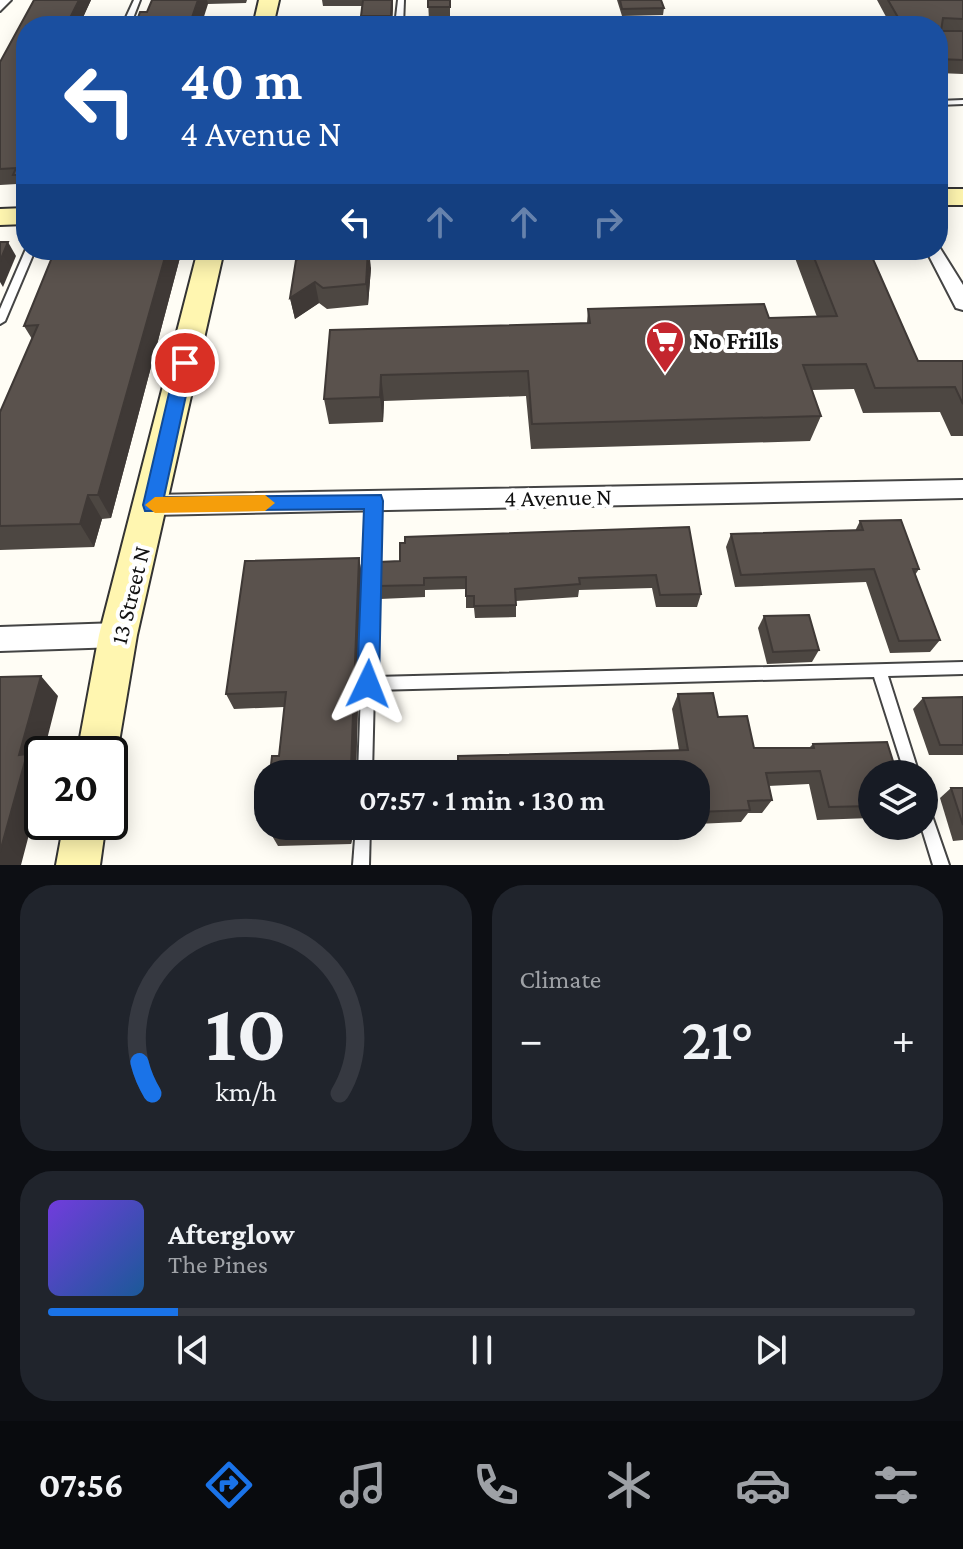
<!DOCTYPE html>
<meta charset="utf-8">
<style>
:root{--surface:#171b24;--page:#20242c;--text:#f1f3f6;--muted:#9ea1a6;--line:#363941;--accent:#1a73e8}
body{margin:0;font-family:"Crimson Pro",serif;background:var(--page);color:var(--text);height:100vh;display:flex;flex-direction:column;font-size:30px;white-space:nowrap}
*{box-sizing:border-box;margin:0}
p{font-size:26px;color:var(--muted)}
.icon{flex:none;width:44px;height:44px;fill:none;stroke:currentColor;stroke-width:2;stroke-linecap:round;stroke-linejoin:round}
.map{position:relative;height:865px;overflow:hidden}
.details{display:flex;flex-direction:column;gap:20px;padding:20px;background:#0d0f14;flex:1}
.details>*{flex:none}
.guide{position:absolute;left:16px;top:16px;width:932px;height:244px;border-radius:32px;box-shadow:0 4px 20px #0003;background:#1a4fa0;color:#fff;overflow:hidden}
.fabs{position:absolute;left:858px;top:760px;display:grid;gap:16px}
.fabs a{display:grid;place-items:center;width:80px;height:80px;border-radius:50%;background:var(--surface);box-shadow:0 4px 20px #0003;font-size:40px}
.speed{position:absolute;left:24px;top:736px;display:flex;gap:16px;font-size:40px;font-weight:700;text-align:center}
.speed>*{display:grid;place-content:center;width:104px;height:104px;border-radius:50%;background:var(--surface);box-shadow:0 4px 20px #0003;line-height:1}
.speed .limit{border:4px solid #111;border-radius:12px;background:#fff;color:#111}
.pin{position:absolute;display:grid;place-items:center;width:68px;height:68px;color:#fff;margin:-34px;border:4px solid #fff;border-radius:50%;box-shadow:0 2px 8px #0007}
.me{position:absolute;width:88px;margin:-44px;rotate:2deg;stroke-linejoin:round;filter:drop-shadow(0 0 6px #0008)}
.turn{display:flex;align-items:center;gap:28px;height:168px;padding:0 32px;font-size:36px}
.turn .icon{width:104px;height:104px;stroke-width:2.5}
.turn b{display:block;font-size:56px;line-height:68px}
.lanes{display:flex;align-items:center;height:76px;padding:0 32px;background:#0003;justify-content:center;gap:40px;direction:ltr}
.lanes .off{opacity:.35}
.big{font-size:60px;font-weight:600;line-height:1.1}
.details .tile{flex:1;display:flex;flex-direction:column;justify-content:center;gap:12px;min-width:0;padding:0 28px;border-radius:32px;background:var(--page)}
.details .dial{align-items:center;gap:0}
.dial svg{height:208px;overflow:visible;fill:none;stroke:var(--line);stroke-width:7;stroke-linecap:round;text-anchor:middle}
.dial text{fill:var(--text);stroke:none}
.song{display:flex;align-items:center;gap:24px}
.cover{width:96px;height:96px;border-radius:12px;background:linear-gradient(135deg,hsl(260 70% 55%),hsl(210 70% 35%))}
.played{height:8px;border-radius:4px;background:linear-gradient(90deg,var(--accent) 15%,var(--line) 15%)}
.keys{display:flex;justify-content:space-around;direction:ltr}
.heat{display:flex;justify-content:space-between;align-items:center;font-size:44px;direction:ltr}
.details .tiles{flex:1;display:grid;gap:20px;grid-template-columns:1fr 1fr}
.tile:last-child{grid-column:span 2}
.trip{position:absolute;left:254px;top:760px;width:456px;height:80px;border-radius:32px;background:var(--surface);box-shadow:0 4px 20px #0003;font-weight:600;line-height:80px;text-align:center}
.menu{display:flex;height:128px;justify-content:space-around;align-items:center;background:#090b0e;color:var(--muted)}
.menu .icon{width:56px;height:56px}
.menu .selected{color:var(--accent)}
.menu b{font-size:36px;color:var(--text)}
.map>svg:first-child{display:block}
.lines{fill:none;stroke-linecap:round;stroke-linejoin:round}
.lane-casing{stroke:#444;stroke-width:4}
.street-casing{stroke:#444;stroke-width:4}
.secondary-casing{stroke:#333;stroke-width:4}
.lane{fill:#fff;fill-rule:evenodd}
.street{fill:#fff;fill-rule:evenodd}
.secondary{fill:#fff6b0;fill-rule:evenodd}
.wall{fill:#4d4742}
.shaded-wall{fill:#3f3936}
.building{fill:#5a524d;stroke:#3f3936;stroke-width:2}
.route{fill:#1a73e8;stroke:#114b97;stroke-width:2}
.slow{fill:#f59e0b}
.labels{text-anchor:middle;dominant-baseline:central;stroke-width:8;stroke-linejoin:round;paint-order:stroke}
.poi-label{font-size:24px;font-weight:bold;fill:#111;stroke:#fff;text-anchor:start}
.street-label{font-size:24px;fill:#111;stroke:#fff}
</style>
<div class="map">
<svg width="963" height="865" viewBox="0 0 963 865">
<rect width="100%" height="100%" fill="#fffdf5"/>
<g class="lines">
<defs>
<g id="lane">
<path d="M134,0H140L130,26H122Z"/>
<path d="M398,0H404L403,26H395Z"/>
<path d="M963,100V104L938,105V101Z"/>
<path d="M26,249L35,250L5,321L0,324V309Z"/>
<path d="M374,496L378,498L380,501L375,677L963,662V674L888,676L919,774H905L874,677L374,690L372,774H358L368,501L370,498Z"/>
<path d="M924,806L929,808L931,813L949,865H933L921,826H924Z"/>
<path d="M356,826H370L369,865H353Z"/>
</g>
<g id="street">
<path d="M0,0H11L0,11Z"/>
<path d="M938,245L963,285V310L956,308L926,250H938Z"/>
<path d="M963,480V498L152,515L144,512L140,505L144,498L152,495Z"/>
<path d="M118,623L127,627L131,635L127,643L118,647L0,651V627Z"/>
</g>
<g id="secondary">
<path d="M259,0H279L273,26H253Z"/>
<rect x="938" y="189" width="25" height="16"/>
<path d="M26,208V224L0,225V209Z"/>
<path d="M198,250H224L137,635L117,754L110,769V754H77L99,635Z"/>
<path d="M64,822H106L100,865H56Z"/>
</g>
</defs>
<use href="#lane" class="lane-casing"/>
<use href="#street" class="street-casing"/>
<use href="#secondary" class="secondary-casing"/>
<use href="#lane" class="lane"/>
<use href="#street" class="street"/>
<use href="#secondary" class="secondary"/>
</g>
<g class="wall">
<path d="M34,0H91L79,26H26V190H20L17,184L0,185V62Z"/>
<path d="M152,0H247L246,3L208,4L147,12Z"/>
<path d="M322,0H393L392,26H362L361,16L362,6H323Z"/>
<path d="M428,0H450V20L429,21Z"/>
<path d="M617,0H661L664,8L663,15L622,16Z"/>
<path d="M877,0H963V74L938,73V26H891Z"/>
<path d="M55,250H182L111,518L102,519L94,547L0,550V412L32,339L24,326Z"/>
<path d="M792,250H869L918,361H963V436H951L940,412L863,413L854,389L812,390L821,416L810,441L531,449L526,396L384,401L383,422L329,424L324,399L330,330L587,323L588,309L769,318L817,317Z"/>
<path d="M296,260L371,268L368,305L327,309L319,303L295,319L290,298Z"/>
<path d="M860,521L919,569L915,575L940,640L930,652L890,653L866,582L735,587L726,547L731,534L855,531Z"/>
<path d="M689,527L701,594L697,607H656L652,588L579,590L578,597L516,601V617L475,618L474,608H466V589L425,590V597L380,599L378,586L400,561Z"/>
<path d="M359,558L362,575L356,767L679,750L672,709L678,694L718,717L754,748H809L813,744L872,774V817L870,818L817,820L809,784L768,786L772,800L762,813H748L741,822L696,824V774H270L279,756L284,707L234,709L226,694Z"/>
<path d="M764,616L819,650L812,662L767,664L758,628Z"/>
<path d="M963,697V755H929L913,709L923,698Z"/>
<path d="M951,788H963V840L953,841L940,798Z"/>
<path d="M355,826L351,844L278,846L271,834Z"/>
<path d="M371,826H454L373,831Z"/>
<path d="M480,826H568L480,829Z"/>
<path d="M633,826H658L656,830H633Z"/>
</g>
<g class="shaded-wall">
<path d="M79,0H91L79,26H66Z"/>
<path d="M198,0H207L208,4L201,26H189Z"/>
<path d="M392,0H393V6L392,26L391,16Z"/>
<path d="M8,242L16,256L3,287L0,282V261Z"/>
<path d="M167,250H182L111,518L98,495Z"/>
<path d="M369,250L371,268L368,305L366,284Z"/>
<path d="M315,282L319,303L295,319L290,298Z"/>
<path d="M381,375L384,401L383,422L380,397Z"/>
<path d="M88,495L102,519L94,547L80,524Z"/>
<path d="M359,558L362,575L356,774L351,767Z"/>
<path d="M41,676L58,696L40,767L42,769V785L21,865H0V852L19,755Z"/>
<path d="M348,826H355L351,844L347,832Z"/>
</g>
<g class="building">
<path d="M34,0H79L66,26H26V175H13L16,168L0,169V62Z"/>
<path d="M152,0H198L189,26H135L140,12H147Z"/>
<path d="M363,0H392L391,16H361Z"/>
<rect x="428" y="0" width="22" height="7"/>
<path d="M620,0H661L664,8L622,9Z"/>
<path d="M888,0H963V19L943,18L941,31H963V60L938,59V26H903Z"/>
<path d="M0,242H8L0,261Z"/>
<path d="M55,250H167L98,495H88L80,524L0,526V412L38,325L24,326Z"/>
<path d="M301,250H368L366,284L323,288L315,282L290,298L296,260L300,258Z"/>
<path d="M811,250H869L918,361H963V404L955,387L875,388L866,364L803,365L821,416L532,424L528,371L381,375L380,397L324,399L330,330L590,323L588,309L764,304L769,318L837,316Z"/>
<path d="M901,520L919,569H913L940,640L899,641L874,569L741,575L731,534L863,530L860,521Z"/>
<path d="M689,527L701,594L660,595L656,575L579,578L580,584L515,589L516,605L474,606V596H466V577L424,578V585L378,586L379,562L400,561V543H405V537Z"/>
<path d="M359,558L351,767L458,762V756L688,750L678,694L713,693L718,717L747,716L754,748H814L813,744L887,742L897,774H872V806L829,807L820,771L766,773L772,800L748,801L750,810L696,812V774H270L272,756H279L286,692L226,694L245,561Z"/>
<path d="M809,615L819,650L773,652L764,616Z"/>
<path d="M41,676L19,755L27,754L0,852V677Z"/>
<path d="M963,697V745H940L923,698Z"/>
<path d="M951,788H963V825Z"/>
<path d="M272,826H348L347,832L271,834Z"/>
</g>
<path class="route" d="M185,357L193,363L164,497L381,495L383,501L379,684L376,692L368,695L361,692L357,684L364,509L145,511L143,505L176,363Z"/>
<path class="slow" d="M265,495L275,503L265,511L155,513L145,505L155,497Z"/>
<defs>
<symbol id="supermarket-pin" viewBox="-11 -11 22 30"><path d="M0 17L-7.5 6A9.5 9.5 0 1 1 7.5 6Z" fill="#c4262e" stroke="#fff"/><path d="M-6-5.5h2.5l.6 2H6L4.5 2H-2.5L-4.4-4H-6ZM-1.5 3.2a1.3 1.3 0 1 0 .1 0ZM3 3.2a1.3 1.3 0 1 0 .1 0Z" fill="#fff"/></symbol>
</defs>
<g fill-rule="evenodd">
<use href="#supermarket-pin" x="643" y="318" width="44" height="60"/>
</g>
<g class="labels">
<g class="poi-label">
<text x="693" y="340">No Frills</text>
</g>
<g class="street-label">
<text transform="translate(558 497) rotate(-1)">4 Avenue N</text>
<text transform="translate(130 595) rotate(-76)">13 Street N</text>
</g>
</g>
</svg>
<div class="fabs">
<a><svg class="icon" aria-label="layers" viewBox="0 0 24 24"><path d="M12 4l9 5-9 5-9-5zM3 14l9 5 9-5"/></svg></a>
</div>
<div class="speed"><div class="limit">20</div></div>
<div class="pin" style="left:185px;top:363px;background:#d93025"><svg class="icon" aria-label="arrive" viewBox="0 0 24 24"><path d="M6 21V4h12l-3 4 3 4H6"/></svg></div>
<svg class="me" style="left:368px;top:684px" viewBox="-20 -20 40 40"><path d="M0-17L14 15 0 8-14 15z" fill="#1a73e8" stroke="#fff" stroke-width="4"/></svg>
<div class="trip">07:57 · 1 min · 130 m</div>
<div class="guide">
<div class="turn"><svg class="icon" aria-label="left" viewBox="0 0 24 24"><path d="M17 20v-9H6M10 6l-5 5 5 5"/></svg><div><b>40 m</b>4 Avenue N</div></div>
<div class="lanes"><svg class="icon" aria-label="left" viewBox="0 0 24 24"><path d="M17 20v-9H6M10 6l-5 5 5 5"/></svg><svg class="icon off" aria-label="ahead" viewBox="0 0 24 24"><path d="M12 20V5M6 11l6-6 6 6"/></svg><svg class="icon off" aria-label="ahead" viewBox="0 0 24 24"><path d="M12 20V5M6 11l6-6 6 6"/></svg><svg class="icon off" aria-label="right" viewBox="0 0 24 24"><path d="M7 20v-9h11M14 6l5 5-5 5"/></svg></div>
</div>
</div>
<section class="details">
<div class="tiles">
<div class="tile dial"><svg viewBox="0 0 100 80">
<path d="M14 69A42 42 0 1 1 86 69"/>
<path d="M14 69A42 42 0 0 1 9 57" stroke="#1a73e8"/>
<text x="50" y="56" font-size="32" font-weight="700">10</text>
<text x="50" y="72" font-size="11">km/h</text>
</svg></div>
<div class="tile"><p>Climate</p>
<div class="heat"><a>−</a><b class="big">21°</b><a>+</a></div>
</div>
<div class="tile">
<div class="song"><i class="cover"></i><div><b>Afterglow</b><p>The Pines</p></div></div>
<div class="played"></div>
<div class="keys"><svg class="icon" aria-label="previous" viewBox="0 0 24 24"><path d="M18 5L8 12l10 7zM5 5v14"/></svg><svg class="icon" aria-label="pause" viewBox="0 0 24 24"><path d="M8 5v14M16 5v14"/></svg><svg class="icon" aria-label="next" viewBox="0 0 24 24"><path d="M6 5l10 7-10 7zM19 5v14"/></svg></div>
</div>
</div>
</section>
<nav class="menu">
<b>07:56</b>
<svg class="icon selected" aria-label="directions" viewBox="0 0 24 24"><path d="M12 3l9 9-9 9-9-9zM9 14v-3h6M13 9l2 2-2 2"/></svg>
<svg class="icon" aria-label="music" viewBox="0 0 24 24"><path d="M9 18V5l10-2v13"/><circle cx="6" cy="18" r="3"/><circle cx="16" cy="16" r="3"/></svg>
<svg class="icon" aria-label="phone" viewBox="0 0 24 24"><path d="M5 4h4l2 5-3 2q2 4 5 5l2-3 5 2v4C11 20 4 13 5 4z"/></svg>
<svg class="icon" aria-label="climate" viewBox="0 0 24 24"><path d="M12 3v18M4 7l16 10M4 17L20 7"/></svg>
<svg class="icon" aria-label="car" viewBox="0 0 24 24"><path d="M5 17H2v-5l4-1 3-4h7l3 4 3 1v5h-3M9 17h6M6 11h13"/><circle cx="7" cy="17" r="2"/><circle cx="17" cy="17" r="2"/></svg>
<svg class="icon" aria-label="filters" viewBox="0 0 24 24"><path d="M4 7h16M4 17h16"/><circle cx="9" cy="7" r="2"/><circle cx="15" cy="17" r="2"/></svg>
</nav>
